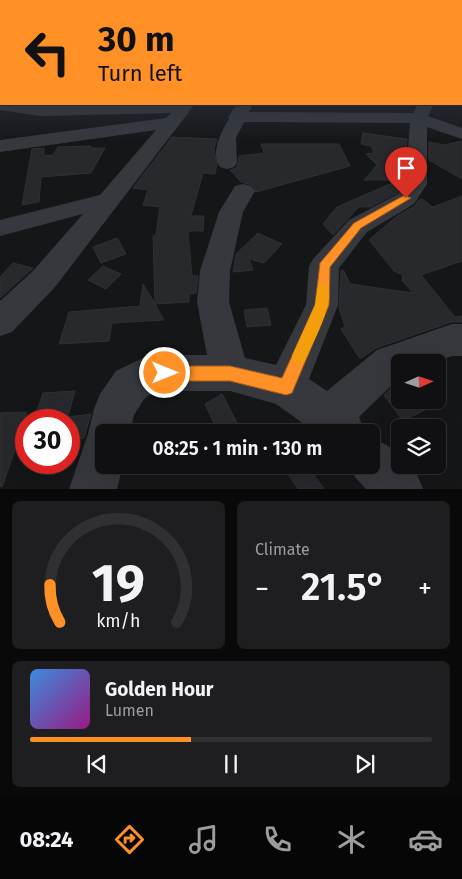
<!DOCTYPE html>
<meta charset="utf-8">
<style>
:root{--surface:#101012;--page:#1e1e20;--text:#f1f3f6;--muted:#9c9d9f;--line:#303032;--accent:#ff9026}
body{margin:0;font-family:"Fira Sans",sans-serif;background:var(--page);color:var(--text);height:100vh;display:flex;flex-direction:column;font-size:19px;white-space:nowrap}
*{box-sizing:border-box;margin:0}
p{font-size:16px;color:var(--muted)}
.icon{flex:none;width:28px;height:28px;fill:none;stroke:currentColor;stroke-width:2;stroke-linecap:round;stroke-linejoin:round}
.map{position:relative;height:489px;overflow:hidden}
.sheet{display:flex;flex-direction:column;gap:12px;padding:12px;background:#09090a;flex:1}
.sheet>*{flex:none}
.banner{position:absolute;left:0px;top:0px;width:462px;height:105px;box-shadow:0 5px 20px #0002,0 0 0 1px var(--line);background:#ff9026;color:#111;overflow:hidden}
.needle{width:32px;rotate:87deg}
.controls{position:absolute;left:391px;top:354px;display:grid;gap:10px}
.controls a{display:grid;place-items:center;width:55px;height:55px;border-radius:8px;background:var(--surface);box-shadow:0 5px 20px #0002,0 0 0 1px var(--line);font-size:25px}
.speed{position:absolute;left:15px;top:409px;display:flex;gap:10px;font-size:25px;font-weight:700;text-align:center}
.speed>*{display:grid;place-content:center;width:65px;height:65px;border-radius:50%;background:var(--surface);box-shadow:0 5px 20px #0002,0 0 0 1px var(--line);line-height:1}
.speed .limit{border:8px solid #d22;background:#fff;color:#111}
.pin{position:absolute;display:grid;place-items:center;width:42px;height:42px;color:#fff;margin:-51px -21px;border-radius:50% 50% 50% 0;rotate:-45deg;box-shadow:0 0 5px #0007}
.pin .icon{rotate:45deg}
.me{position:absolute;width:55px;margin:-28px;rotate:90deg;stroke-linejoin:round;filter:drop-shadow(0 0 4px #0008)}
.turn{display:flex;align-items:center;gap:18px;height:105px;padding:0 15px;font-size:22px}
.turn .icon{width:65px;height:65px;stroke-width:2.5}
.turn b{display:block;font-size:35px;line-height:42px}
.big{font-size:38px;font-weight:600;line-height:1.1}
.sheet .card{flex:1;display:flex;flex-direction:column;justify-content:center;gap:8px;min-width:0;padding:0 18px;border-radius:8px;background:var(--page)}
.sheet .dial{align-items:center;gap:0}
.dial svg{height:130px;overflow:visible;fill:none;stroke:var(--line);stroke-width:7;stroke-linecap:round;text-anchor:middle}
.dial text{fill:var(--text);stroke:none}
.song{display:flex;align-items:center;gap:15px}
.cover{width:60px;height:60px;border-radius:8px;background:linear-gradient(135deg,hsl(210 70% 55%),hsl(310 70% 35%))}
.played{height:5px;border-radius:2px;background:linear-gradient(90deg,var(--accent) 40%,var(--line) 40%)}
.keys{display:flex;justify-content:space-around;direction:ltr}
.heat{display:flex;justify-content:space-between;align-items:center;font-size:28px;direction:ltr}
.sheet .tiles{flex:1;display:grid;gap:12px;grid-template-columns:1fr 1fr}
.card:last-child{grid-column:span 2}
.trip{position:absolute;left:95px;top:424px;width:285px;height:50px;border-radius:8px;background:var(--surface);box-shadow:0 5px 20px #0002,0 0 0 1px var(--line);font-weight:600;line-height:50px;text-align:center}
.dock{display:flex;height:80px;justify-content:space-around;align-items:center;background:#060607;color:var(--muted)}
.dock .icon{width:35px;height:35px}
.dock .selected{color:var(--accent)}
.dock b{font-size:22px;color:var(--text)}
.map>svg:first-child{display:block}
.building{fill:#28292c;stroke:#2f3034}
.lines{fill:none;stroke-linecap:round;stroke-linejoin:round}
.minor{fill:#36383d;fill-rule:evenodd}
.route{fill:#ff9026;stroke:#a65e19}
.slow{fill:#f59e0b}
</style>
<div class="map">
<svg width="462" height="489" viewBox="0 0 462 489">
<rect width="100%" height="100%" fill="#151618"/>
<g class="building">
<path d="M363,133L407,139L403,183L397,193L370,207H359L333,235L323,224L337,207L399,180H364L377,165L366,154L374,153L371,146L361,144Z"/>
<path d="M172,137L217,139L214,149L217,164L215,174L203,173L191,216H204L203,231H188L192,276H198L196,293L189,294V302L155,304L164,320L112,323L109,341L59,344L69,312L140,306L143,284L155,304L153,236L156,235L160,207L143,205L148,190L133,188Z"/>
<path d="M462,141V179L429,160V142L444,145Z"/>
<path d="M261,144H339L350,166L256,192L252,185L241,182L230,170L236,168L238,164L239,156L264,153Z"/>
<path d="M91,146L89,148H105L91,173L41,177L39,202L22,205L32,149L44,148V156L53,155L58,147Z"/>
<path d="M462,196V261L421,275L455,317L462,316V322H451L376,348L360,359L341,329L345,327L339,308L341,270L344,271L350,284L413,293L402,280L403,275L394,271L369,240L397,216L415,206L418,201L422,199L433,207Z"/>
<path d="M258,233L282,244L264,263L249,259L253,270L233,272L236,254Z"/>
<path d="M117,238L126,254L101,263L93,247Z"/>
<path d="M13,263L33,268L0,298V277Z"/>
<path d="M103,266L121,274L106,289L88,280Z"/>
<path d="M267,308L271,325L247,327L244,310Z"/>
<path d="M400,380V400H418L425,410L403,421L384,395Z"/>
<path d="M75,391L67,420H34L43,393Z"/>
<path d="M222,394L242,432H218L205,404Z"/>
<path d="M26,412V451L16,447L2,487L0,486V413Z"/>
<path d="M91,414L84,438L69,441V417Z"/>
<path d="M282,465H307L324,489H298Z"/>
</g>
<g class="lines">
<g class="minor">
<rect x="0" y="76" width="1" height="8"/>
<rect x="461" y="89" width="1" height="8"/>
<path d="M0,100L1,104L40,106L195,104L55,287L12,332L0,336V301L33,271L83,214L0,236V220L100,195L156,130L0,152V140L166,118L171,113L40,116L0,110Z"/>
<path d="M237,104H253L249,112L413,113L418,104H434L428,116L462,128V139L427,127V184L414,204L367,232L339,268L338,305L309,379L327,391L377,350L452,324H462V356H452L434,362H400V377L359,417L365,432H315L276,404L230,391H155L144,399L134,415L130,432H104V465H123L117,489H69L88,434L94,409L100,394L116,371L149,355H207L197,302L200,271L219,212L235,186L243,184L251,186L255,191L243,212L230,271L229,302L245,358L276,365L306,305L309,266L314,258L349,220L398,194L405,184L410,123L244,122L236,138L237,163L234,167L227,169L220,167C210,153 221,132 229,119L228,117Z"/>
<path d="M371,438L387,445L400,457V465H409L416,472L423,489H366L355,477L350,465H371Z"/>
</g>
</g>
<linearGradient id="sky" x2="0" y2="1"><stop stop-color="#0c0c0d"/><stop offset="0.51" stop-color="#353c48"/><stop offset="1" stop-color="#353c48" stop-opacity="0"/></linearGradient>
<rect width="462" height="140" fill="url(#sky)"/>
<path class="route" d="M403,196H406L411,198L361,228L330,267L329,305L292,393L286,395L230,381H165L160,379L157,373L160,368L165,366H230L282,378L315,305L320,263L354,223Z"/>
<path class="slow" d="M323,284L327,285C336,302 312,344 305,361L300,363L294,361L292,356L315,305L318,285Z"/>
</svg>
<div class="controls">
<a><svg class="needle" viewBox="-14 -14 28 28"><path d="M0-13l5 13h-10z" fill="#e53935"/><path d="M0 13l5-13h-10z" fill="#9c9d9f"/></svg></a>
<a><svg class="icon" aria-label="layers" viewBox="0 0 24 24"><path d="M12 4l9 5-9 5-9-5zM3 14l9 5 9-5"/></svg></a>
</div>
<div class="speed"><div class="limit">30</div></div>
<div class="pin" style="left:406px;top:198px;background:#d93025"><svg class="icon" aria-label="arrive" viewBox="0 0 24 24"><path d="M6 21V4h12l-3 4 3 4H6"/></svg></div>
<svg class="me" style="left:165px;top:373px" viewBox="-20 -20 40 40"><circle r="17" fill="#ff9026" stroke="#fff" stroke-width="3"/><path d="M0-11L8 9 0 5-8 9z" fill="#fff"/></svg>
<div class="trip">08:25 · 1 min · 130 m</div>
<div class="banner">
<div class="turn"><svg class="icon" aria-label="left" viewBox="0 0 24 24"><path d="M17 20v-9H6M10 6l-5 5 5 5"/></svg><div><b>30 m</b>Turn left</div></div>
</div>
</div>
<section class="sheet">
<div class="tiles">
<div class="card dial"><svg viewBox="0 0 100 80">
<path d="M14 69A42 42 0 1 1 86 69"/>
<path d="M14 69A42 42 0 0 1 8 46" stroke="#ff9026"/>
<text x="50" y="56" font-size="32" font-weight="700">19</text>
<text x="50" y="72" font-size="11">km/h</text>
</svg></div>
<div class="card"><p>Climate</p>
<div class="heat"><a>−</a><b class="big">21.5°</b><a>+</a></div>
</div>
<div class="card">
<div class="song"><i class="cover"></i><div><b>Golden Hour</b><p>Lumen</p></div></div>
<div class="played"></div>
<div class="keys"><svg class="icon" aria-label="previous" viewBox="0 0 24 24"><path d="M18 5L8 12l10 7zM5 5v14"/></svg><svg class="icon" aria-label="pause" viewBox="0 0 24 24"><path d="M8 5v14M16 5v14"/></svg><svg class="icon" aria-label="next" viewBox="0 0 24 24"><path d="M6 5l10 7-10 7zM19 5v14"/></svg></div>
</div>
</div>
</section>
<nav class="dock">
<b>08:24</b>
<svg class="icon selected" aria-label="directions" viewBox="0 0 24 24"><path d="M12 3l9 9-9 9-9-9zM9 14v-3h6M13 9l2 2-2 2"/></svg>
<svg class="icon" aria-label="music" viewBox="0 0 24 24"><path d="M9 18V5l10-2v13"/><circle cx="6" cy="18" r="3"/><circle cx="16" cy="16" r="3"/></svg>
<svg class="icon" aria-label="phone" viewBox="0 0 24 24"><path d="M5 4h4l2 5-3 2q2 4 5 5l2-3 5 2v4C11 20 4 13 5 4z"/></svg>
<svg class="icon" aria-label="climate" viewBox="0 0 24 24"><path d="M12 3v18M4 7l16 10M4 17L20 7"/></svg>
<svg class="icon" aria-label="car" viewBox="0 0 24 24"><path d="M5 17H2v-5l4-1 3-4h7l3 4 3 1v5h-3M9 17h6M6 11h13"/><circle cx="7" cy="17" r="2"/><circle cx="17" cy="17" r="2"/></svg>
</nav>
